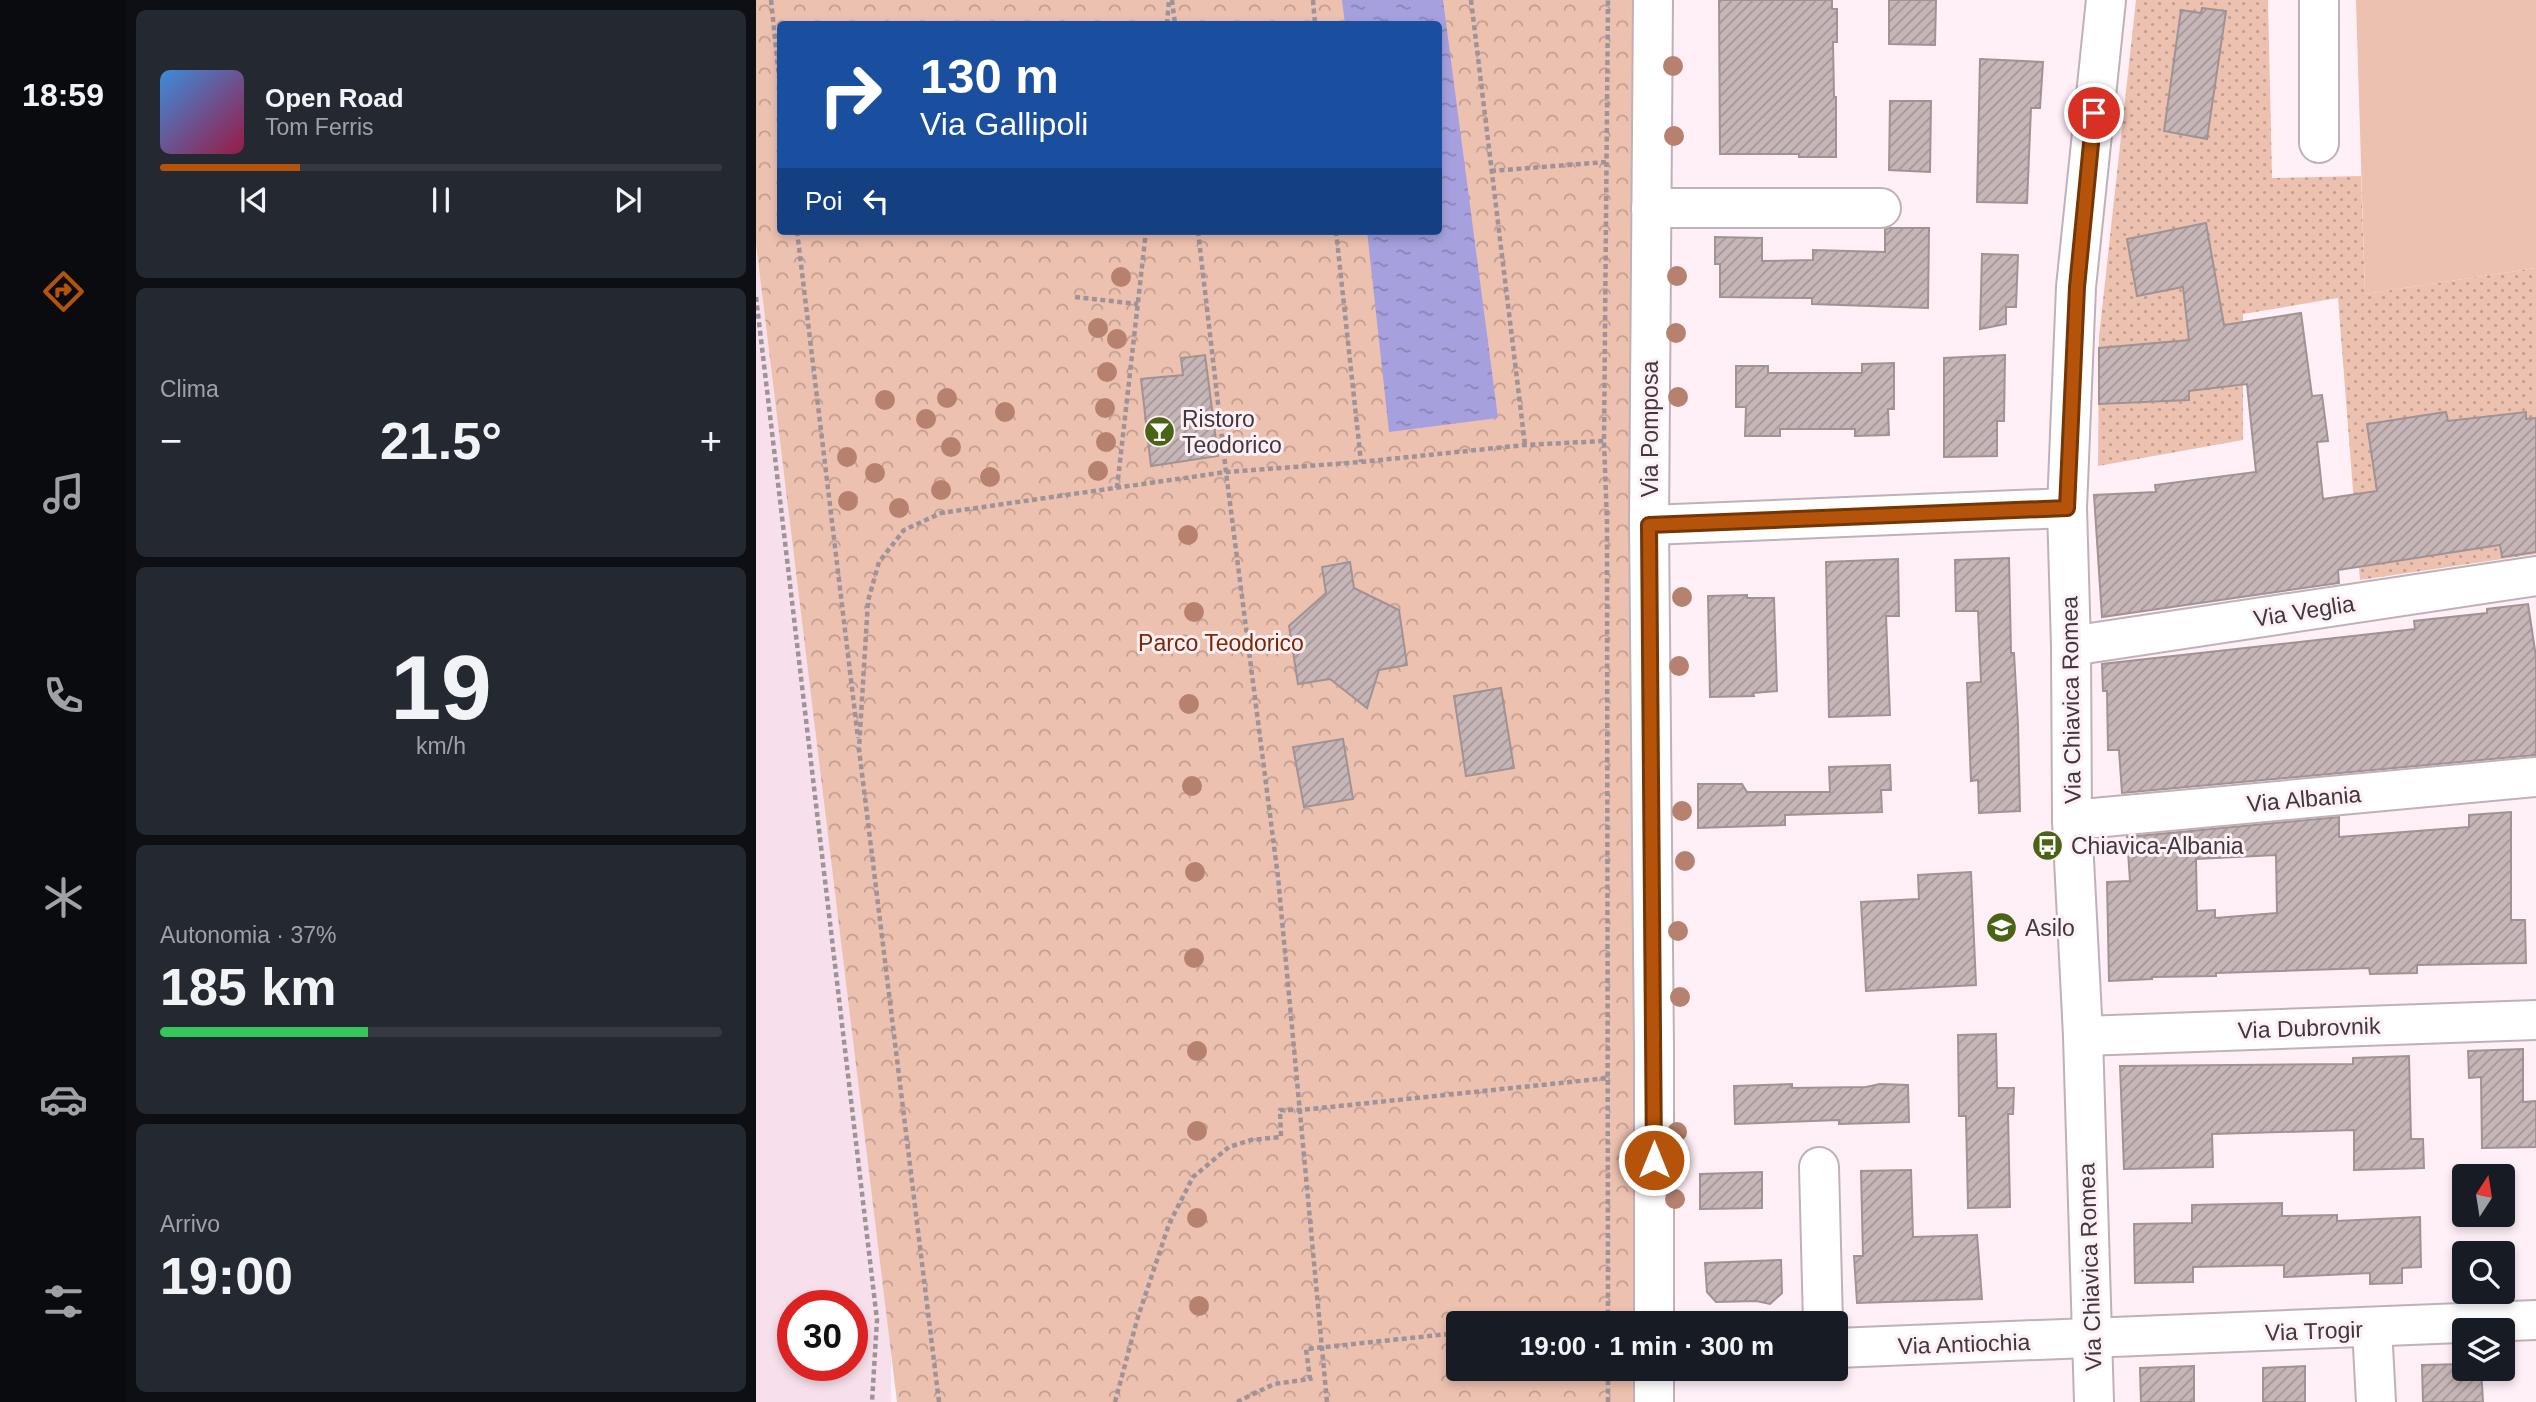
<!DOCTYPE html>
<html lang="it">
<meta charset="utf-8">
<style>
:root{--surface:#171b24;--page:#242831;--text:#f1f3f6;--muted:#9ea1a6;--line:#363941;--accent:#b45309}
body{margin:0;font-family:Helvetica,sans-serif;background:var(--page);color:var(--text);height:100vh;display:flex;flex-direction:column;font-size:26px;white-space:nowrap}
*{box-sizing:border-box;margin:0}
p{font-size:23px;color:var(--muted)}
.icon{flex:none;width:38px;height:38px;fill:none;stroke:currentColor;stroke-width:2;stroke-linecap:round;stroke-linejoin:round}
.map{position:relative;flex:1;overflow:hidden}
.drawer{display:flex;flex-direction:column;gap:10px;padding:10px;background:#0d0f14;width:630px}
.drawer>*{flex:none}
.banner{position:absolute;left:21px;top:21px;width:665px;height:214px;border-radius:7px;box-shadow:0 4px 10px #0003;background:#1a4fa0;color:#fff;overflow:hidden}
.needle{width:46px;rotate:12deg}
.buttons{position:absolute;left:1696px;top:1164px;display:grid;gap:14px}
.buttons a{display:grid;place-items:center;width:63px;height:63px;border-radius:7px;background:var(--surface);box-shadow:0 4px 10px #0003;font-size:35px}
.speed{position:absolute;left:21px;top:1290px;display:flex;gap:14px;font-size:35px;font-weight:700;text-align:center}
.speed>*{display:grid;place-content:center;width:91px;height:91px;border-radius:50%;background:var(--surface);box-shadow:0 4px 10px #0003;line-height:1}
.speed .limit{border:10px solid #d22;background:#fff;color:#111}
.pin{position:absolute;display:grid;place-items:center;width:60px;height:60px;color:#fff;margin:-30px;border:4px solid #fff;border-radius:50%;box-shadow:0 2px 7px #0007}
.me{position:absolute;width:77px;margin:-38px;rotate:0deg;stroke-linejoin:round;filter:drop-shadow(0 0 5px #0008)}
.turn{display:flex;align-items:center;gap:24px;height:147px;padding:0 28px;font-size:32px}
.turn .icon{width:91px;height:91px;stroke-width:2.5}
.turn b{display:block;font-size:49px;line-height:60px}
.then{display:flex;align-items:center;height:66px;padding:0 28px;background:#0003;gap:14px;font-size:26px}
.big{font-size:52px;font-weight:600;line-height:1.1}
.drawer .tile{flex:1;display:flex;flex-direction:column;justify-content:center;gap:10px;min-width:0;padding:0 24px;border-radius:10px;background:var(--page)}
.drawer .dial{align-items:center;gap:0}
.dial b{font-size:91px;line-height:1}
.song{display:flex;align-items:center;gap:21px}
.cover{width:84px;height:84px;border-radius:10px;background:linear-gradient(135deg,hsl(210 70% 55%),hsl(340 70% 35%))}
.played{height:7px;border-radius:4px;background:linear-gradient(90deg,var(--accent) 25%,var(--line) 25%)}
.keys{display:flex;justify-content:space-around;direction:ltr}
.heat{display:flex;justify-content:space-between;align-items:center;font-size:38px;direction:ltr}
.charge{height:10px;border-radius:5px;background:linear-gradient(90deg,#34c759 37%,var(--line) 0)}
.trip{position:absolute;left:690px;top:1311px;width:402px;height:70px;border-radius:7px;background:var(--surface);box-shadow:0 4px 10px #0003;font-weight:600;line-height:70px;text-align:center}
main{display:flex;flex:1;min-height:0}
.menu{display:flex;flex-direction:column;width:126px;justify-content:space-around;align-items:center;background:#090b0e;color:var(--muted)}
.menu .icon{width:49px;height:49px}
.menu .on{color:var(--accent)}
.menu b{font-size:32px;color:var(--text)}
.map>svg:first-child{display:block}
.built{fill:#f7e0ec;fill-rule:evenodd}
.grass{fill:#edc1b0}
.park{fill:url(#park-crowns);fill-rule:evenodd}
.garden{fill:url(#garden-dots)}
.water{fill:url(#water-ripples)}
.building{fill:url(#building-hatch);stroke:#a29293;stroke-width:2;fill-rule:evenodd}
.lines{fill:none;stroke-linecap:round;stroke-linejoin:round}
.minor-casing{stroke:#bfb1b8;stroke-width:42}
.path{stroke:#9e9398;stroke-width:4.5;stroke-dasharray:5 3.5;stroke-linecap:butt}
.minor{stroke:#fff;stroke-width:38}
.tree{fill:#b6826f}
.route-casing{stroke:#753606;stroke-width:18}
.route{stroke:#b45309;stroke-width:12}
.labels{text-anchor:middle;dominant-baseline:central;stroke-width:6;stroke-linejoin:round;paint-order:stroke}
.poi-label{font-size:23px;fill:#3f393c;stroke:#ffeff7;text-anchor:start}
.street-label{font-size:23px;fill:#3f393c;stroke:#ffeff7}
.park-label{font-size:23px;fill:#7a2900;stroke:#ffeff7}
</style>
<main>
<nav class="menu">
<b>18:59</b>
<svg class="icon on" aria-label="directions" viewBox="0 0 24 24"><path d="M12 3l9 9-9 9-9-9zM9 14v-3h6M13 9l2 2-2 2"/></svg>
<svg class="icon" aria-label="music" viewBox="0 0 24 24"><path d="M9 18V5l10-2v13"/><circle cx="6" cy="18" r="3"/><circle cx="16" cy="16" r="3"/></svg>
<svg class="icon" aria-label="phone" viewBox="0 0 24 24"><path d="M5 4h4l2 5-3 2q2 4 5 5l2-3 5 2v4C11 20 4 13 5 4z"/></svg>
<svg class="icon" aria-label="climate" viewBox="0 0 24 24"><path d="M12 3v18M4 7l16 10M4 17L20 7"/></svg>
<svg class="icon" aria-label="car" viewBox="0 0 24 24"><path d="M5 17H2v-5l4-1 3-4h7l3 4 3 1v5h-3M9 17h6M6 11h13"/><circle cx="7" cy="17" r="2"/><circle cx="17" cy="17" r="2"/></svg>
<svg class="icon" aria-label="filters" viewBox="0 0 24 24"><path d="M4 7h16M4 17h16"/><circle cx="9" cy="7" r="2"/><circle cx="15" cy="17" r="2"/></svg>
</nav>
<section class="drawer">
<div class="tile">
<div class="song"><i class="cover"></i><div><b>Open Road</b><p>Tom Ferris</p></div></div>
<div class="played"></div>
<div class="keys"><svg class="icon" aria-label="previous" viewBox="0 0 24 24"><path d="M18 5L8 12l10 7zM5 5v14"/></svg><svg class="icon" aria-label="pause" viewBox="0 0 24 24"><path d="M8 5v14M16 5v14"/></svg><svg class="icon" aria-label="next" viewBox="0 0 24 24"><path d="M6 5l10 7-10 7zM19 5v14"/></svg></div>
</div>
<div class="tile"><p>Clima</p>
<div class="heat"><a>−</a><b class="big">21.5°</b><a>+</a></div>
</div>
<div class="tile dial"><b>19</b><p>km/h</p></div>
<div class="tile"><p>Autonomia · 37%</p><b class="big">185 km</b><div class="charge"></div></div>
<div class="tile"><p>Arrivo</p><b class="big">19:00</b></div>
</section>
<div class="map">
<svg width="1780" height="1402" viewBox="0 0 1780 1402">
<defs>
<pattern id="park-crowns" width="20" height="18" patternUnits="userSpaceOnUse" patternTransform="scale(1.75)"><rect width="20" height="18" fill="#edc1b0"/><path d="M2 6a3 3 0 1 1 6 0M12 15a3 3 0 1 1 6 0" fill="none" stroke="#c19e90"/></pattern>
<pattern id="garden-dots" width="8" height="8" patternUnits="userSpaceOnUse" patternTransform="scale(1.75)"><rect width="8" height="8" fill="#edc1b0"/><path d="M2 2h.1M6 6h.1" fill="none" stroke="#c19e90" stroke-width="1.8" stroke-linecap="round"/></pattern>
<pattern id="water-ripples" width="26" height="14" patternUnits="userSpaceOnUse" patternTransform="scale(1.75)"><rect width="26" height="14" fill="#a7a0df"/><path d="M2 4q2-2 4 0t4 0M15 11q2-2 4 0t4 0" fill="none" stroke="#8983b6"/></pattern>
<pattern id="building-hatch" width="6" height="6" patternUnits="userSpaceOnUse" patternTransform="scale(1.75)"><rect width="6" height="6" fill="#c7b6b7"/><path d="M-1 1l2-2M0 6l6-6M5 7l2-2" fill="none" stroke="#a39596"/></pattern>
</defs>
<rect width="100%" height="100%" fill="#ffeff7"/>
<path class="built" d="M0,244L135,1350V1402H0ZM37,1306H96V1365H37Z"/>
<path class="grass" d="M1600,0H1780V268L1609,294Z"/>
<path class="park" d="M0,0H876L880,1004L879,1323H702V1368L878,1369V1402H141L0,244ZM24,24H682V231H24Z"/>
<path class="garden" d="M1380,0H1512L1516,178L1605,176L1609,294L1780,268V554L1604,580L1582,298L1487,314V440L1342,466L1343,337Z"/>
<path class="water" d="M586,0H687L742,418L633,432L611,231H682V24H589Z"/>
<g class="building">
<path d="M963,0H1076V9H1081V42H1077L1078,97H1080V157H1043V154H964Z"/>
<path d="M1133,0H1180L1179,45L1133,44Z"/>
<path d="M1446,8L1470,11L1451,139L1408,131L1425,10L1445,13Z"/>
<path d="M1224,59L1287,62L1284,108H1275L1271,203L1221,202Z"/>
<path d="M1134,101H1175L1174,172L1133,170Z"/>
<path d="M1450,223L1468,325L1545,313L1556,396L1566,395L1572,441L1561,442L1567,499L1621,491L1611,424L1690,412L1692,421L1770,412V419L1780,418V552L1746,557L1744,545L1582,570L1583,583L1346,617L1338,495L1400,492L1399,485L1500,472L1491,384L1433,391V400L1343,404V348L1433,340L1427,287L1381,296L1371,239Z"/>
<path d="M1134,228H1173L1172,308L1056,304V298L964,297V264H959V237L1006,238V261L1057,260V250L1129,252V229Z"/>
<path d="M1226,254L1262,255L1260,307H1250V324L1224,329Z"/>
<path d="M449,355L462,456L395,466L385,379L427,375L425,358Z"/>
<path d="M1249,355L1248,421H1241V456L1188,457V358Z"/>
<path d="M1138,363V409H1132L1133,435L1099,436V429H1024V436H989L990,407H980V366H1012V373H1106V364Z"/>
<path d="M1253,558L1255,653H1258L1262,725L1264,811L1223,813L1222,780L1215,781L1211,683L1225,682L1222,611H1200L1199,560Z"/>
<path d="M1142,559L1143,616H1130L1134,715L1073,717L1070,562Z"/>
<path d="M594,562L598,588L643,610L651,665L623,670L611,708L574,679L542,684L533,626L570,593L566,567Z"/>
<path d="M991,595V598H1018L1021,691L997,693L998,696L954,697L952,596Z"/>
<path d="M1772,604L1780,657V755L1366,793L1363,750H1352L1351,691H1347L1346,664L1659,629L1658,621L1731,613V609Z"/>
<path d="M745,688L758,768L710,776L698,696Z"/>
<path d="M587,739L597,799L548,807L537,747Z"/>
<path d="M1134,765L1135,790H1125L1126,812L1029,815V825L942,828V784H986L991,792H1074L1073,767Z"/>
<path d="M1755,812V920H1769L1770,963L1661,965V973L1614,974L1613,968L1460,973V976L1396,977V979L1353,981L1351,882L1374,881L1371,837L1583,817V837L1713,827V815ZM1520,855L1521,913L1459,918V910L1441,911L1440,859Z"/>
<path d="M1215,872L1220,985L1110,991L1105,902L1163,899L1162,875Z"/>
<path d="M1240,1034L1241,1088H1258L1257,1114H1252L1254,1207L1212,1208L1210,1116H1203L1202,1035Z"/>
<path d="M1767,1049V1102L1780,1101V1147L1726,1148L1725,1077L1713,1078L1712,1051Z"/>
<path d="M1653,1056L1655,1139H1667L1668,1168L1598,1170V1130L1456,1134L1457,1167L1368,1169L1364,1066L1597,1064V1058Z"/>
<path d="M1036,1084V1088L1110,1087L1124,1084L1152,1085L1153,1122L1083,1124V1120L979,1124L978,1086Z"/>
<path d="M1155,1170L1157,1237L1221,1235L1226,1299L1101,1303L1098,1256H1107L1105,1171Z"/>
<path d="M1006,1172V1208L944,1209V1174Z"/>
<path d="M1526,1203V1216L1581,1215V1221L1664,1217L1665,1267L1646,1268V1283L1614,1284V1273L1528,1277V1265L1437,1267V1282L1379,1283L1378,1224L1436,1223V1205Z"/>
<path d="M1025,1260L1026,1293L1014,1304L1000,1301L960,1302L951,1292L949,1263Z"/>
<path d="M1708,1364V1368H1725L1727,1402H1667L1666,1365Z"/>
<path d="M1438,1366V1402H1385L1384,1368Z"/>
<path d="M1549,1366V1402H1507V1368Z"/>
</g>
<g class="lines">
<defs>
<g id="minor">
<path d="M897,0L893,525L898,1051V1323"/>
<path d="M1563,0V143"/>
<path d="M895,208H1125"/>
<path d="M893,525L1311,508"/>
<path d="M1315,646L1780,576"/>
<path d="M1316,820L1780,777"/>
<path d="M1327,1036L1780,1020"/>
<path d="M1063,1167L1067,1323"/>
<path d="M1616,1328L1620,1402"/>
<path d="M1080,1348L1780,1320"/>
<path d="M898,1368V1402"/>
<path d="M1338,1402L1327,1036L1316,820L1315,646L1311,508L1320,287L1350,0"/>
</g>
</defs>
<use href="#minor" class="minor-casing"/>
<g class="path">
<path d="M15,0L24,86"/>
<path d="M416,0L419,24"/>
<path d="M557,0L559,24"/>
<path d="M715,0L769,445"/>
<path d="M411,24L413,0"/>
<path d="M735,171L850,162"/>
<path d="M41,231L102,738"/>
<path d="M442,231L470,472L522,877L571,1402"/>
<path d="M580,231L605,462"/>
<path d="M0,297L121,1320L116,1402"/>
<path d="M319,297L382,304"/>
<path d="M361,488L390,231"/>
<path d="M797,1323L852,1317"/>
<path d="M852,1323L851,523L848,441L852,0"/>
<path d="M183,1402L103,749L112,601L123,562L148,530L185,513L470,472L605,462L769,445L848,441"/>
<path d="M359,1402L381,1320L413,1224L437,1177L473,1147L495,1140L525,1137L524,1110H545L852,1078"/>
<path d="M481,1402L518,1384L554,1379L550,1349L702,1333"/>
<path d="M852,1402V1368"/>
</g>
<use href="#minor" class="minor"/>
</g>
<g class="tree">
<circle cx="917" cy="66" r="10"/>
<circle cx="918" cy="136" r="10"/>
<circle cx="921" cy="276" r="10"/>
<circle cx="365" cy="277" r="10"/>
<circle cx="342" cy="328" r="10"/>
<circle cx="920" cy="333" r="10"/>
<circle cx="361" cy="339" r="10"/>
<circle cx="351" cy="372" r="10"/>
<circle cx="922" cy="397" r="10"/>
<circle cx="191" cy="398" r="10"/>
<circle cx="129" cy="400" r="10"/>
<circle cx="349" cy="408" r="10"/>
<circle cx="249" cy="412" r="10"/>
<circle cx="170" cy="419" r="10"/>
<circle cx="350" cy="442" r="10"/>
<circle cx="195" cy="447" r="10"/>
<circle cx="91" cy="457" r="10"/>
<circle cx="342" cy="471" r="10"/>
<circle cx="119" cy="473" r="10"/>
<circle cx="234" cy="477" r="10"/>
<circle cx="185" cy="490" r="10"/>
<circle cx="92" cy="501" r="10"/>
<circle cx="143" cy="508" r="10"/>
<circle cx="432" cy="535" r="10"/>
<circle cx="926" cy="597" r="10"/>
<circle cx="438" cy="612" r="10"/>
<circle cx="923" cy="666" r="10"/>
<circle cx="433" cy="704" r="10"/>
<circle cx="436" cy="786" r="10"/>
<circle cx="926" cy="811" r="10"/>
<circle cx="929" cy="861" r="10"/>
<circle cx="439" cy="872" r="10"/>
<circle cx="922" cy="931" r="10"/>
<circle cx="438" cy="958" r="10"/>
<circle cx="924" cy="997" r="10"/>
<circle cx="441" cy="1051" r="10"/>
<circle cx="441" cy="1131" r="10"/>
<circle cx="921" cy="1132" r="10"/>
<circle cx="919" cy="1199" r="10"/>
<circle cx="441" cy="1218" r="10"/>
<circle cx="443" cy="1306" r="10"/>
</g>
<g class="lines">
<defs>
<path id="route" d="M898,1160L893,525L1311,508L1321,287L1338,113"/>
</defs>
<use href="#route" class="route-casing"/>
<use href="#route" class="route"/>
</g>
<defs>
<symbol id="bar-disc" viewBox="-11 -11 22 22"><circle r="9.5" fill="#4a6415" stroke="#ffeff7"/><path d="M-6-5H6L.8 .8V4.5H3.5V6h-7V4.5H-.8V.8Z" fill="#fff"/></symbol>
<symbol id="bus-disc" viewBox="-11 -11 22 22"><circle r="9.5" fill="#4a6415" stroke="#ffeff7"/><path d="M-5-6H5V4H4V6H2V4H-2V6H-4V4H-5ZM-3.5-4V0h7V-4ZM-3.5 1.2v1.5H-2V1.2ZM2 1.2v1.5H3.5V1.2Z" fill="#fff"/></symbol>
<symbol id="school-disc" viewBox="-11 -11 22 22"><circle r="9.5" fill="#4a6415" stroke="#ffeff7"/><path d="M0-5L7-2L0 1L-7-2ZM-4 1L0 2.5L4 1V4Q0 6-4 4Z" fill="#fff"/></symbol>
</defs>
<g fill-rule="evenodd">
<use href="#bar-disc" x="386" y="414" width="35" height="35"/>
<use href="#bus-disc" x="1274" y="828" width="35" height="35"/>
<use href="#school-disc" x="1228" y="910" width="35" height="35"/>
</g>
<g class="labels">
<g class="poi-label">
<text x="426" y="419">Ristoro<tspan x="426" dy="26">Teodorico</tspan></text>
<text x="1315" y="846">Chiavica-Albania</text>
<text x="1269" y="928">Asilo</text>
</g>
<g class="street-label">
<text transform="translate(894 429) rotate(-90)">Via Pomposa</text>
<text transform="translate(1548 611) rotate(-9)">Via Veglia</text>
<text transform="translate(1315 700) rotate(-91)">Via Chiavica Romea</text>
<text transform="translate(1548 799) rotate(-5)">Via Albania</text>
<text transform="translate(1553 1028) rotate(-2)">Via Dubrovnik</text>
<text transform="translate(1334 1267) rotate(-92)">Via Chiavica Romea</text>
<text transform="translate(1558 1331) rotate(-2)">Via Trogir</text>
<text transform="translate(1208 1344) rotate(-2)">Via Antiochia</text>
</g>
<g class="park-label">
<text x="465" y="643">Parco Teodorico</text>
</g>
</g>
</svg>
<div class="buttons">
<a><svg class="needle" viewBox="-14 -14 28 28"><path d="M0-13l5 13h-10z" fill="#e53935"/><path d="M0 13l5-13h-10z" fill="#9ea1a6"/></svg></a>
<a><svg class="icon" aria-label="search" viewBox="0 0 24 24"><circle cx="10" cy="10" r="6"/><path d="M15 15l6 6"/></svg></a>
<a><svg class="icon" aria-label="layers" viewBox="0 0 24 24"><path d="M12 4l9 5-9 5-9-5zM3 14l9 5 9-5"/></svg></a>
</div>
<div class="speed"><div class="limit">30</div></div>
<div class="pin" style="left:1338px;top:113px;background:#d93025"><svg class="icon" aria-label="arrive" viewBox="0 0 24 24"><path d="M6 21V4h12l-3 4 3 4H6"/></svg></div>
<svg class="me" style="left:898px;top:1160px" viewBox="-20 -20 40 40"><circle r="17" fill="#b45309" stroke="#fff" stroke-width="3"/><path d="M0-11L8 9 0 5-8 9z" fill="#fff"/></svg>
<div class="trip">19:00 · 1 min · 300 m</div>
<div class="banner">
<div class="turn"><svg class="icon" aria-label="right" viewBox="0 0 24 24"><path d="M7 20v-9h11M14 6l5 5-5 5"/></svg><div><b>130 m</b>Via Gallipoli</div></div>
<div class="then">Poi<svg class="icon" aria-label="left" viewBox="0 0 24 24"><path d="M17 20v-9H6M10 6l-5 5 5 5"/></svg></div>
</div>
</div>
</main>
